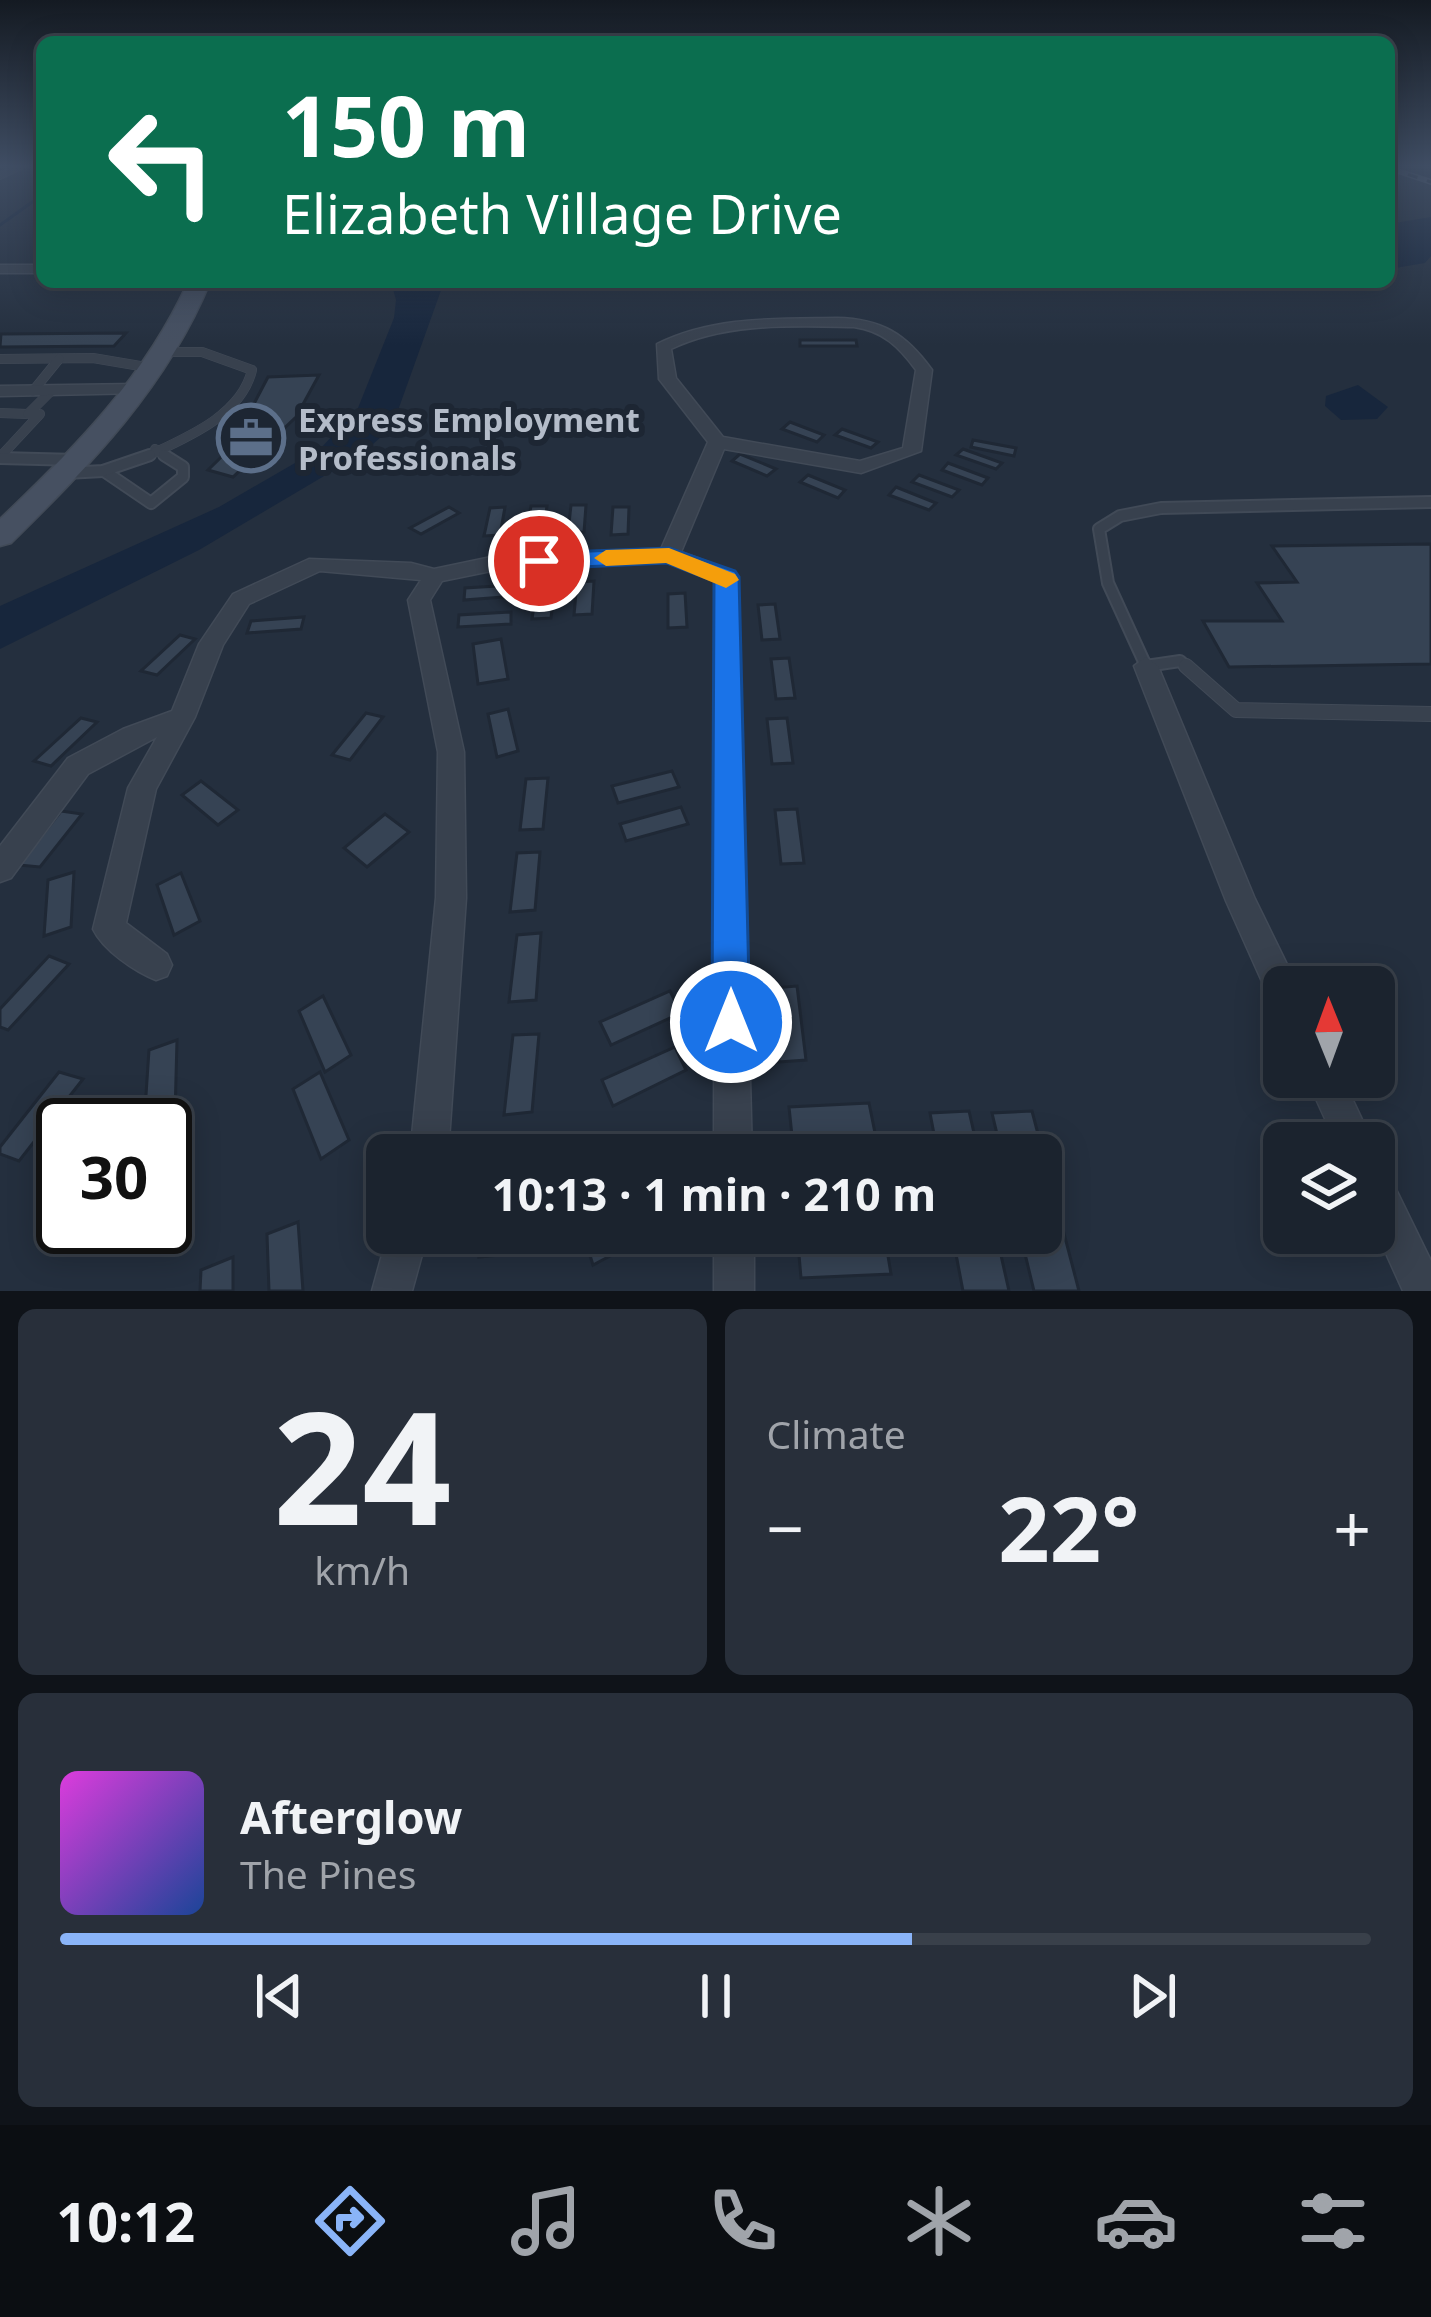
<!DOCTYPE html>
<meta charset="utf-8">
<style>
:root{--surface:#1b232e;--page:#282f3a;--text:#f1f3f6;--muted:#a0a4aa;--line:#39404a;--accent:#8ab4f8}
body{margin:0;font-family:"Noto Sans",sans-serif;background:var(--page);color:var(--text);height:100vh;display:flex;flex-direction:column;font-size:45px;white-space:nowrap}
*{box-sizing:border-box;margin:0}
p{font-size:39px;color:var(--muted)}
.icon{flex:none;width:66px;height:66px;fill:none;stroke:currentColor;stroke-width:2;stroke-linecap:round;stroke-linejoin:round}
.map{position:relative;height:1291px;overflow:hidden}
.panel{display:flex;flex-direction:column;gap:18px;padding:18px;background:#0f1319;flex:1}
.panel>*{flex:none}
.banner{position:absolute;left:36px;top:36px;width:1359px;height:252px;border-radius:18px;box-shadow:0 6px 30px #0003,0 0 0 3px var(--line);background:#0b6e4f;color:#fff;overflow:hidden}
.needle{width:78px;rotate:359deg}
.fabs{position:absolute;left:1263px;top:966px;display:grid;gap:24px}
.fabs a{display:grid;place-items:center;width:132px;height:132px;border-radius:18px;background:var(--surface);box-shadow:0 6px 30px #0003,0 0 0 3px var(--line);font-size:60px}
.speed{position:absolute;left:36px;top:1098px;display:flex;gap:24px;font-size:60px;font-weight:700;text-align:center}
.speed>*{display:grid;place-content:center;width:156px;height:156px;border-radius:50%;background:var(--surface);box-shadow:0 6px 30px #0003,0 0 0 3px var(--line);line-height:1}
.speed .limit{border:6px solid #111;border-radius:18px;background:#fff;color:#111}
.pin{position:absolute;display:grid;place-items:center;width:102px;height:102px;color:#fff;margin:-51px;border:6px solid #fff;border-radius:50%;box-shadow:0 3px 12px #0007}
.me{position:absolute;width:132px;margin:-66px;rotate:0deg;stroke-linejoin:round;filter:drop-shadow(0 0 9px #0008)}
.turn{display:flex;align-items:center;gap:42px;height:252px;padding:0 48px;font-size:54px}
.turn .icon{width:156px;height:156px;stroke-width:2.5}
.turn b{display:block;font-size:84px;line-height:102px}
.big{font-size:90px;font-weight:700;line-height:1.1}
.panel .widget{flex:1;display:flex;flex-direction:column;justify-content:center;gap:18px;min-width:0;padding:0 42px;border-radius:18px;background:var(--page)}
.panel .dial{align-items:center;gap:0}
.dial b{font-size:156px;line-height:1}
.song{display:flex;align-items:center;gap:36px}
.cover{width:144px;height:144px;border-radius:18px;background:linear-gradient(135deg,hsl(300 70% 55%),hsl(220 70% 35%))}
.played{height:12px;border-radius:6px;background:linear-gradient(90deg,var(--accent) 65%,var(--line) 65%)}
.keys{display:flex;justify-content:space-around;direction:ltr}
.heat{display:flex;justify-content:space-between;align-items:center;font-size:66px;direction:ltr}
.panel .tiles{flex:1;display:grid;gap:18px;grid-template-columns:1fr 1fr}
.widget:last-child{grid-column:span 2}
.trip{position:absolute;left:366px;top:1134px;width:696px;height:120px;border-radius:18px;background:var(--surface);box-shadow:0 6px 30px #0003,0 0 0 3px var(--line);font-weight:700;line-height:120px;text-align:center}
.menu{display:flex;height:192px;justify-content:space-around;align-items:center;background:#0b0e12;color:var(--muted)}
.menu .icon{width:84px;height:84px}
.menu .active{color:var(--accent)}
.menu b{font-size:54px;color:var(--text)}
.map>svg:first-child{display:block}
.water{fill:#17263c}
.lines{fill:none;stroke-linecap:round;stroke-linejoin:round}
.stream{stroke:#17263c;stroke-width:3}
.building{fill:#364354;stroke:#1f2835;stroke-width:3}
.lane-far3-casing{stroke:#414a57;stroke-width:8}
.lane-far2-casing{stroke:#414a57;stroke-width:10}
.lane-far1-casing{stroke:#414a57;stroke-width:14}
.lane-casing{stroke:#414a57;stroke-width:16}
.street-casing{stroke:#414a57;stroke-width:3}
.secondary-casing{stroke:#414a57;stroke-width:3}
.lane-far3{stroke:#38414e;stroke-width:6}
.lane-far2{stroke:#38414e;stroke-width:9}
.lane-far1{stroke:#38414e;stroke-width:10}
.lane{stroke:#38414e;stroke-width:14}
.street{fill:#38414e;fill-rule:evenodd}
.secondary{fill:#465061;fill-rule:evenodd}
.rail-casing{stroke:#5a6575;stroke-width:6}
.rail{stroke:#1d2633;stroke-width:3;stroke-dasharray:10;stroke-linecap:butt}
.route{fill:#1a73e8;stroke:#114b97;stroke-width:3}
.slow{fill:#f59e0b}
.labels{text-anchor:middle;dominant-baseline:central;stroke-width:12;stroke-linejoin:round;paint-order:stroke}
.far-poi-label{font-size:33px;font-weight:bold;fill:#b4bcc9;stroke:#1d2633;text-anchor:start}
</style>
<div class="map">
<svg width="1431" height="1291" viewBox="0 0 1431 1291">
<rect width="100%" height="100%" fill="#242f3e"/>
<g class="water">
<path d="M1431,217V256L1425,263L1389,269V224Z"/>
<path d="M391,282H444L392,427L363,453L199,550L0,649V606L219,507L321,448L358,408L394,318L396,300Z"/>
<path d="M833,282H1241L1157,289Z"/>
<path d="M1358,385L1388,407L1377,419L1341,420L1325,406L1326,396Z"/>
</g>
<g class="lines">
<path class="stream" d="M0,225L42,195"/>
</g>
<g class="building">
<path d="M126,333L114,346L0,347L1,334Z"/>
<path d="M800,340H856L857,346H800Z"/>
<path d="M319,375L296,417L233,477L208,470L258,421L246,419L268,377Z"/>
<path d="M790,422L824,435L817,442L782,429Z"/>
<path d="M842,429L878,442L871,448L835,435Z"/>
<path d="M973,440L1016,448L1014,456L971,447Z"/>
<path d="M963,449L1002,463L996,469L956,455Z"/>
<path d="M740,454L776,469L767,476L732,461Z"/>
<path d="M948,463L988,478L982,485L942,470Z"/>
<path d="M808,475L845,490L838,498L800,482Z"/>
<path d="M919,475L959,490L952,497L912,482Z"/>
<path d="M896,487L936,503L929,510L889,495Z"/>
<path d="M571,505H586L584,532L568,533Z"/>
<path d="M531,506H547L543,533L526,534Z"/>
<path d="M449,507L459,513L421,534L410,528Z"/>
<path d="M505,507L500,535L484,536L490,508Z"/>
<path d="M613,507H629L628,534L611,535Z"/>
<path d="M1431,544V664L1229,667L1203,621H1282L1257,583L1297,582L1272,546Z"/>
<path d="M594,581L592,614L574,615L577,582Z"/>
<path d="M555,584L551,618L532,619L537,585Z"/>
<path d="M516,585V596L464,600L465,588Z"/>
<path d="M685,593L687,627L668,628V594Z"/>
<path d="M775,604L780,639L762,640L758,605Z"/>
<path d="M511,612V624L458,627L459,615Z"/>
<path d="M304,617L301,629L247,633L251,621Z"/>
<path d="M180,635L195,639L157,675L141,671Z"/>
<path d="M501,639L508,679L478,684L473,644Z"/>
<path d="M789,658L795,698L776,699L771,659Z"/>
<path d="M508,709L518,751L497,757L488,714Z"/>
<path d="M366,713L383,717L350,760L332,755Z"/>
<path d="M81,718L97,722L51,766L34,761Z"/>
<path d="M787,718L793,763L772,764L767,719Z"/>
<path d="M672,771L679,787L618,803L612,786Z"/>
<path d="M548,778L543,829L520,830L526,779Z"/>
<path d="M201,781L238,810L218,825L182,795Z"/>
<path d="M681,807L688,824L626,841L620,824Z"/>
<path d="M797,809L804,863L781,864L775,810Z"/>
<path d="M61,811L82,814L40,867L19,865Z"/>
<path d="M385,814L409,832L367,867L344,848Z"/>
<path d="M540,852L535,910L510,912L517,853Z"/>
<path d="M74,872L71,927L44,936L48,880Z"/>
<path d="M181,873L200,921L174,935L157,885Z"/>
<path d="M541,933L536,1000L509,1002L517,935Z"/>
<path d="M49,956L69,964L8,1030L0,1027V1009Z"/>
<path d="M797,986L806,1060L779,1062L772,988Z"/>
<path d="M670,991L681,1013L611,1045L600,1022Z"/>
<path d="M323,996L351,1055L325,1072L299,1011Z"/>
<path d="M539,1034L532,1112L504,1115L513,1035Z"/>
<path d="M177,1040L175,1115L144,1125L149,1050Z"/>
<path d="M675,1047L686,1070L613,1106L602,1080Z"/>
<path d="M59,1072L83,1079L19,1161L0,1154V1147Z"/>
<path d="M320,1072L349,1140L321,1159L293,1089Z"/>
<path d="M869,1103L875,1133L792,1136L789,1107Z"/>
<path d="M969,1111L979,1155H938L930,1113Z"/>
<path d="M1032,1111L1079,1291H1034L1020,1233H1041V1155H1002L992,1113Z"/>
<path d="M298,1222L303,1291H269L267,1234Z"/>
<path d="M482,1233H512L510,1254L479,1257Z"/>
<path d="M583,1233H653L593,1265Z"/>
<path d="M952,1233H996L1009,1291H963Z"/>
<path d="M885,1238L891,1274L801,1278L798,1243Z"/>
<path d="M233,1257V1291H200L201,1270Z"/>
</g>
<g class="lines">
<defs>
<path id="lane-far3" d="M0,176L25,164"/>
<g id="lane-far2">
<path d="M0,359L93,358L152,368"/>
<path d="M33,391L59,359"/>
<path d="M0,413L28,414"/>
<path d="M155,449L168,458"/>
<path d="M0,457L40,414H28L51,391"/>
<path d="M143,458C183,439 241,417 252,370L202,352H164"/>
</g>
<g id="lane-far1">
<path d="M0,458L77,460"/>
<path d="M104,471L151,503L183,477V467L164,455"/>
<path d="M66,473L103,471L150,455"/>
<path d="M1189,669L1180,661L1146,666L1108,583L1099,529L1120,516L1161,508L1431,502"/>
</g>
<path id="lane" d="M1186,666L1236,710L1431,714"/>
<g id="street">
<rect x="0" y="265" width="42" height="8"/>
<path d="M837,318C882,319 906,334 932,370L921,451L861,473L724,449L681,552L734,572L737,577L752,1155H714L715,581L667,562L496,570L442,581L430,600L464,752L466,898L448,1155H410L436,898L438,752L408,600L421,580L320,571L249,604L223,645L195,717L156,789L126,923L167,954L172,965L167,976L156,980C135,972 103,950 93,929L128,788L157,737L88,774L11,878L0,882V846L68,758L123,729L172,711L199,644L233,594L309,559L411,563L434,569L496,556L661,549L708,442L659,379L657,344C714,316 775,319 837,318ZM854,327C883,331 899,347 916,370L903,448L860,461L723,437L676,378L671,349C726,322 794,326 854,327Z"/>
<path d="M138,384L144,385V393L0,396V386Z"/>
<path d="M1146,657L1158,666L1255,899L1298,987H1284V1009L1272,1004L1226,901L1134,666Z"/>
<path d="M1306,1077H1342L1373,1143H1336Z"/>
<path d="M1374,1165L1387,1171L1431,1261V1291H1403L1374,1227Z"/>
<path d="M388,1233H428L412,1291H372Z"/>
<rect x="714" y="1233" width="40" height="58"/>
</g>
<path id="secondary" d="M188,282H210C167,387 91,464 11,543L0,546V519C75,448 145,377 188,282Z"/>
</defs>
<use href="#lane-far3" class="lane-far3-casing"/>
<use href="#lane-far2" class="lane-far2-casing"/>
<use href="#lane-far1" class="lane-far1-casing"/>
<use href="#lane" class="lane-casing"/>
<use href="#street" class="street-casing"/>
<use href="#secondary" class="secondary-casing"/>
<use href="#lane-far3" class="lane-far3"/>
<use href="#lane-far2" class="lane-far2"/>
<use href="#lane-far1" class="lane-far1"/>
<use href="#lane" class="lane"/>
<use href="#street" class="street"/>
<use href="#secondary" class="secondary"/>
<defs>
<path id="rail" d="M1389,168L1431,182"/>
</defs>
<use href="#rail" class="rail-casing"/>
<use href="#rail" class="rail"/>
</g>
<linearGradient id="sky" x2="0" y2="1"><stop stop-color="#141a22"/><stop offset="0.48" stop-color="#3f4d63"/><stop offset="1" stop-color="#3f4d63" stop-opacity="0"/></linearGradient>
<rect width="1431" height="345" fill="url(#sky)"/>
<path class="route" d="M669,548L735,571L739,577L750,1022L745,1035L731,1040L718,1035L712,1022L714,581L667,563L539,569L527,561L539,553Z"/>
<path class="slow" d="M669,548L735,574L739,580L726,588L666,563L606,566L594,558L606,550Z"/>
<defs>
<symbol id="office-ring" viewBox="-11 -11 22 22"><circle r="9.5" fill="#1d2633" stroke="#5c6f8a" stroke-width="1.5"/><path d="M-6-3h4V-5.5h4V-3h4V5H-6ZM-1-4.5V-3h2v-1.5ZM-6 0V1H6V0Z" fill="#5c6f8a"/></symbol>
</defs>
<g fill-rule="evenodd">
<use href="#office-ring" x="213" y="400" width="76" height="76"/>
</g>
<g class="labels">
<g class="far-poi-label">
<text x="298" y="419">Express Employment<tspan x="298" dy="38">Professionals</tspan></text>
</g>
</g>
</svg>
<div class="fabs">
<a><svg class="needle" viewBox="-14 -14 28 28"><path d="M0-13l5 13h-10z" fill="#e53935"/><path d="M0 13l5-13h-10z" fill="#a0a4aa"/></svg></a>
<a><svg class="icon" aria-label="layers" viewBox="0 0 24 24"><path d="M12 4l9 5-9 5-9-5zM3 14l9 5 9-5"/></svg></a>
</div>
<div class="speed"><div class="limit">30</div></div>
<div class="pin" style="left:539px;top:561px;background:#d93025"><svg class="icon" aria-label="arrive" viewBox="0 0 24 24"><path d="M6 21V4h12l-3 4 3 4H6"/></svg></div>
<svg class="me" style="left:731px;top:1022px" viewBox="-20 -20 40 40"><circle r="17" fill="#1a73e8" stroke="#fff" stroke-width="3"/><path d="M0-11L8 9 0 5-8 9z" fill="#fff"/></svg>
<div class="trip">10:13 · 1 min · 210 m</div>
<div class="banner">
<div class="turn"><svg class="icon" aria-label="left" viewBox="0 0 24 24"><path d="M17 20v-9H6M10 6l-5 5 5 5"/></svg><div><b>150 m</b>Elizabeth Village Drive</div></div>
</div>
</div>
<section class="panel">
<div class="tiles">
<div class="widget dial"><b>24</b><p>km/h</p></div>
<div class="widget"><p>Climate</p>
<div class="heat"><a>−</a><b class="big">22°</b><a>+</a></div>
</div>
<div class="widget">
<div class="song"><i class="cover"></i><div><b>Afterglow</b><p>The Pines</p></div></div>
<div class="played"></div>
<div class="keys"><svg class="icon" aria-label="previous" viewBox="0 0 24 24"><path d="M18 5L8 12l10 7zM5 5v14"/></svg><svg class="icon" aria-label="pause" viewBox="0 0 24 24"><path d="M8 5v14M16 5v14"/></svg><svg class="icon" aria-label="next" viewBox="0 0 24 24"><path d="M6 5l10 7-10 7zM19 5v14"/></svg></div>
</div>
</div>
</section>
<nav class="menu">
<b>10:12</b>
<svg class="icon active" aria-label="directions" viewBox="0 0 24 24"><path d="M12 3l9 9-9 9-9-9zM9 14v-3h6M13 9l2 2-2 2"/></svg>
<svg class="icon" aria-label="music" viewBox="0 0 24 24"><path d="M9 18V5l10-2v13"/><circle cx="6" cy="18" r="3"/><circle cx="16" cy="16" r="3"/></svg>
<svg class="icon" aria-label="phone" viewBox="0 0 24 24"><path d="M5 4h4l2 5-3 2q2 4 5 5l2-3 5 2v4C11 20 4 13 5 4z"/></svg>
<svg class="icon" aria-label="climate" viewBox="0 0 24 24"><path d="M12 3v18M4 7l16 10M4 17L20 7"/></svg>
<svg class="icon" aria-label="car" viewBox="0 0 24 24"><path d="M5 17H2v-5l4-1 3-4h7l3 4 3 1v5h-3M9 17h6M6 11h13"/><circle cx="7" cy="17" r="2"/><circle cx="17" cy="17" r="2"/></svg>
<svg class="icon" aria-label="filters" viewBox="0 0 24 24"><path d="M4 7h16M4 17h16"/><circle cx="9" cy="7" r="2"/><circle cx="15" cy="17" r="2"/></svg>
</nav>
